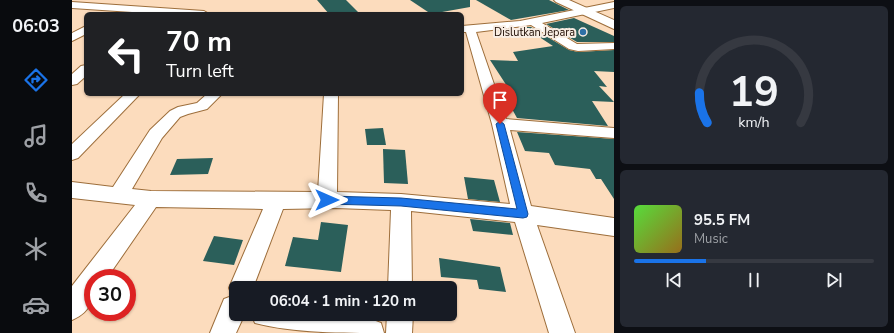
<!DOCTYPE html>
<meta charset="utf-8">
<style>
:root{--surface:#171b24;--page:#242831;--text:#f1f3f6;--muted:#9ea1a6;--line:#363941;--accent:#1a73e8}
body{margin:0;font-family:"Nunito Sans",sans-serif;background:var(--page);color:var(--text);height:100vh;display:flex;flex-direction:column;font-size:15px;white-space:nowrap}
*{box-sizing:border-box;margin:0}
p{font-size:13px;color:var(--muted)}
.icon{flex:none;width:22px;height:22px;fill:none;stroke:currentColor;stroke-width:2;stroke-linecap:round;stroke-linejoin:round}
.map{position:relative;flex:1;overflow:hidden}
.details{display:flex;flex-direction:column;gap:6px;padding:6px;background:#0d0f14;width:280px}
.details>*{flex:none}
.guide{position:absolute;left:12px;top:12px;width:380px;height:84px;border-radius:6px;box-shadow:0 1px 3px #0004;background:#202124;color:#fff;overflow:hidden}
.speed{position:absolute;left:12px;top:269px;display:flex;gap:8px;font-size:20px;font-weight:700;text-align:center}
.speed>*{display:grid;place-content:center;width:52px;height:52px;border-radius:50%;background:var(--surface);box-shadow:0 1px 3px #0004;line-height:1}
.speed .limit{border:6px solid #d22;background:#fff;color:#111}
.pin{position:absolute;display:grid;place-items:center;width:34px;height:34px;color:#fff;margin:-41px -17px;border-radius:50% 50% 50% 0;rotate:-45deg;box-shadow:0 0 4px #0007}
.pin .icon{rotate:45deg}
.me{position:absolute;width:44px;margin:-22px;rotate:90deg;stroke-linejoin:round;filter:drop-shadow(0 0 3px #0008)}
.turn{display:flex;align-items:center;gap:14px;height:84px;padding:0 16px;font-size:18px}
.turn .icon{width:52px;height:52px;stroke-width:2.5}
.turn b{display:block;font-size:28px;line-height:34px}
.details .tile{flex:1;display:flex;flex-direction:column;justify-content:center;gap:6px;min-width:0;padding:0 14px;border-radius:6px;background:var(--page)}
.details .dial{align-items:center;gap:0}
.dial svg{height:104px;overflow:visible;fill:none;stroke:var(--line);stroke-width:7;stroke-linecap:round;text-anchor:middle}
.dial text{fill:var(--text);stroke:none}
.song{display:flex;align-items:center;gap:12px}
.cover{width:48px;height:48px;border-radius:6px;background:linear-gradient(135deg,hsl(110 70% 55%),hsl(40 70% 35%))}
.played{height:4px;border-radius:2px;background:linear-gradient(90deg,var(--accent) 30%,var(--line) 30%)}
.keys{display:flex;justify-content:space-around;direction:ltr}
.trip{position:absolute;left:157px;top:281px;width:228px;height:40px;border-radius:6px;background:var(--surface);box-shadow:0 1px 3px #0004;font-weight:700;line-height:40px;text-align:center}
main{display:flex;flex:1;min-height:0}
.tabs{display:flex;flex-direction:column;width:72px;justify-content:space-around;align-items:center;background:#090b0e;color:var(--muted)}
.tabs .icon{width:28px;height:28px}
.tabs .active{color:var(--accent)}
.tabs b{font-size:18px;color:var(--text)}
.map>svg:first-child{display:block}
.building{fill:#2b5f5a}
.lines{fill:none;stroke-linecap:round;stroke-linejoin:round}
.minor-casing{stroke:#9d6e3b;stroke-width:2}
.major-casing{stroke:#9d6e3b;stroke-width:2}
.minor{fill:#fff;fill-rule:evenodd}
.major{fill:#fff;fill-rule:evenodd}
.route{fill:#1a73e8;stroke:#114b97}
.poi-dot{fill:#2d70a6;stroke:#f8ede3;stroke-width:1.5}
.labels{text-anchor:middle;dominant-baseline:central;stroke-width:4;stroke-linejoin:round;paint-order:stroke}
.far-poi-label{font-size:11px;fill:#1c0a00;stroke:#f8ede3;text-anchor:end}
</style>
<main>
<nav class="tabs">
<b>06:03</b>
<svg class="icon active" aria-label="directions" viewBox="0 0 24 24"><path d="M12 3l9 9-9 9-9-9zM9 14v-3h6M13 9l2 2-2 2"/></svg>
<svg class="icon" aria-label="music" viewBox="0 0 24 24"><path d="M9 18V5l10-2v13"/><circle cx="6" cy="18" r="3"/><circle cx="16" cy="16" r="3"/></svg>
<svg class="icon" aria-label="phone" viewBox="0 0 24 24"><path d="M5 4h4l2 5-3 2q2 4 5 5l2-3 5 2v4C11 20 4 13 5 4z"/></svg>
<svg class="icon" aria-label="climate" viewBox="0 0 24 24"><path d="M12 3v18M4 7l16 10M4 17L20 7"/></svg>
<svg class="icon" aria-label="car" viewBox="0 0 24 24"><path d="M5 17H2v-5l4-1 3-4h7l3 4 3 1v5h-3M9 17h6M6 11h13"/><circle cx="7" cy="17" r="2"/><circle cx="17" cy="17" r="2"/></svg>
</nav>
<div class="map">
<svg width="542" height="333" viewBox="0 0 542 333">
<rect width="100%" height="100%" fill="#fcdcbd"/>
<g class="building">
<path d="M245,0H274L288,14H257Z"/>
<path d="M338,0H398V7L359,14Z"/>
<path d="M404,0H477L497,10L439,20Z"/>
<path d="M502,18L542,36V42H505L474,24Z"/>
<path d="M452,27H459L497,50L506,52L542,50V72L522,71L535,87L527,86L542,102L520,101L536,126L445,118L435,100H444L418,60L446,61L441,52L481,46Z"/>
<path d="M311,128L314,145H295L293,129Z"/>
<path d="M445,132L542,139V199L529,179H524L518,169L483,165L477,153L453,151Z"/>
<path d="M311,149L333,150L336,184L312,183Z"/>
<path d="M141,158L136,174L98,175L105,159Z"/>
<path d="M392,177L422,180L428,202L396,199Z"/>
<path d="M398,219L438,223L441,235L401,231Z"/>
<path d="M249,222L276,225L269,272L213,266L221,237L246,240Z"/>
<path d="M142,236L171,240L162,265L131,261Z"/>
<path d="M367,258L428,267L434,292L407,289L405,280L369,277Z"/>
</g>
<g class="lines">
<defs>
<g id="minor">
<path d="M0,2L132,11L137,14H90L0,8Z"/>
<path d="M542,2V8L470,23L505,44L542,43V49L506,51L497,49L459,25L404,32L434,119L542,128V138L438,130L459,206L542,218V236L465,225L503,333H477L443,222L339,211L340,288H316L319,210L264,208L211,209L181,288H164V314H175L173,318L170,320L164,333H138L152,299L160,296L157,288L191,209L84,207L35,278H21C21,298 21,311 0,320V286L63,205L0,198V182L41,187L78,130L98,111L106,107L125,103L135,94H150L135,109L116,114L108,117L90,138L60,189L79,191L246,192L252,94H266L265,192L329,194L438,204L420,124L394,32H390V26L448,21Z"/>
<path d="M14,26V34L0,41V33Z"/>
<path d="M14,65V76L5,84L0,85V74L9,66Z"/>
<path d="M53,94H68L6,158L0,160V144Z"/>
<path d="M179,314C219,314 272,308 309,323L312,333C272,333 221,333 183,323Z"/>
<path d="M315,314H341L340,333H314Z"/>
</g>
<path id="major" d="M482,0H497L542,20V29L484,2Z"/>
</defs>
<use href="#minor" class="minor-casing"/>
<use href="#major" class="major-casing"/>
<use href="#minor" class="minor"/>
<use href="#major" class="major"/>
</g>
<path class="route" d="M428,121L432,124L456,214L455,217L451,218L329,206L255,204L251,203L250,200L251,197L255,196L329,198L445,209L424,124Z"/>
<circle class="poi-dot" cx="511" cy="32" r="4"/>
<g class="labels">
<g class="far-poi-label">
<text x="503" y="32">Dislutkan Jepara</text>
</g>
</g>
</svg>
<div class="speed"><div class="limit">30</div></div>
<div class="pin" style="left:428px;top:124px;background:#d93025"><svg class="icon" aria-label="arrive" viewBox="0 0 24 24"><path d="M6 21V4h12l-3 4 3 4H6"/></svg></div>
<svg class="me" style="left:255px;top:200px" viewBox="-20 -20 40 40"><path d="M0-17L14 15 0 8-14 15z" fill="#1a73e8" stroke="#fff" stroke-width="4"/></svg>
<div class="trip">06:04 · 1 min · 120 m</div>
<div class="guide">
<div class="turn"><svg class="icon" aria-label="left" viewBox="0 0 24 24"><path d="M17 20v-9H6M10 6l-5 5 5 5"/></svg><div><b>70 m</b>Turn left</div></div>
</div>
</div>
<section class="details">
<div class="tile dial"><svg viewBox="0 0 100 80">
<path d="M14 69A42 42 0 1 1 86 69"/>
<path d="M14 69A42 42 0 0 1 8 46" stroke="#1a73e8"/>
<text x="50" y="56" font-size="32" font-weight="700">19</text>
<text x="50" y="72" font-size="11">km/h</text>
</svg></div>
<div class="tile">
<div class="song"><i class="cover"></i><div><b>95.5 FM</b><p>Music</p></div></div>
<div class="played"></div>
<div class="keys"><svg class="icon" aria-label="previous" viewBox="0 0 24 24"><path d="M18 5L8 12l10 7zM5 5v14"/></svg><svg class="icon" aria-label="pause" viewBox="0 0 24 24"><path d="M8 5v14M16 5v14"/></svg><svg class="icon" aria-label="next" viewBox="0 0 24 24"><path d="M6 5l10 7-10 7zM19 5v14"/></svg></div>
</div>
</section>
</main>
